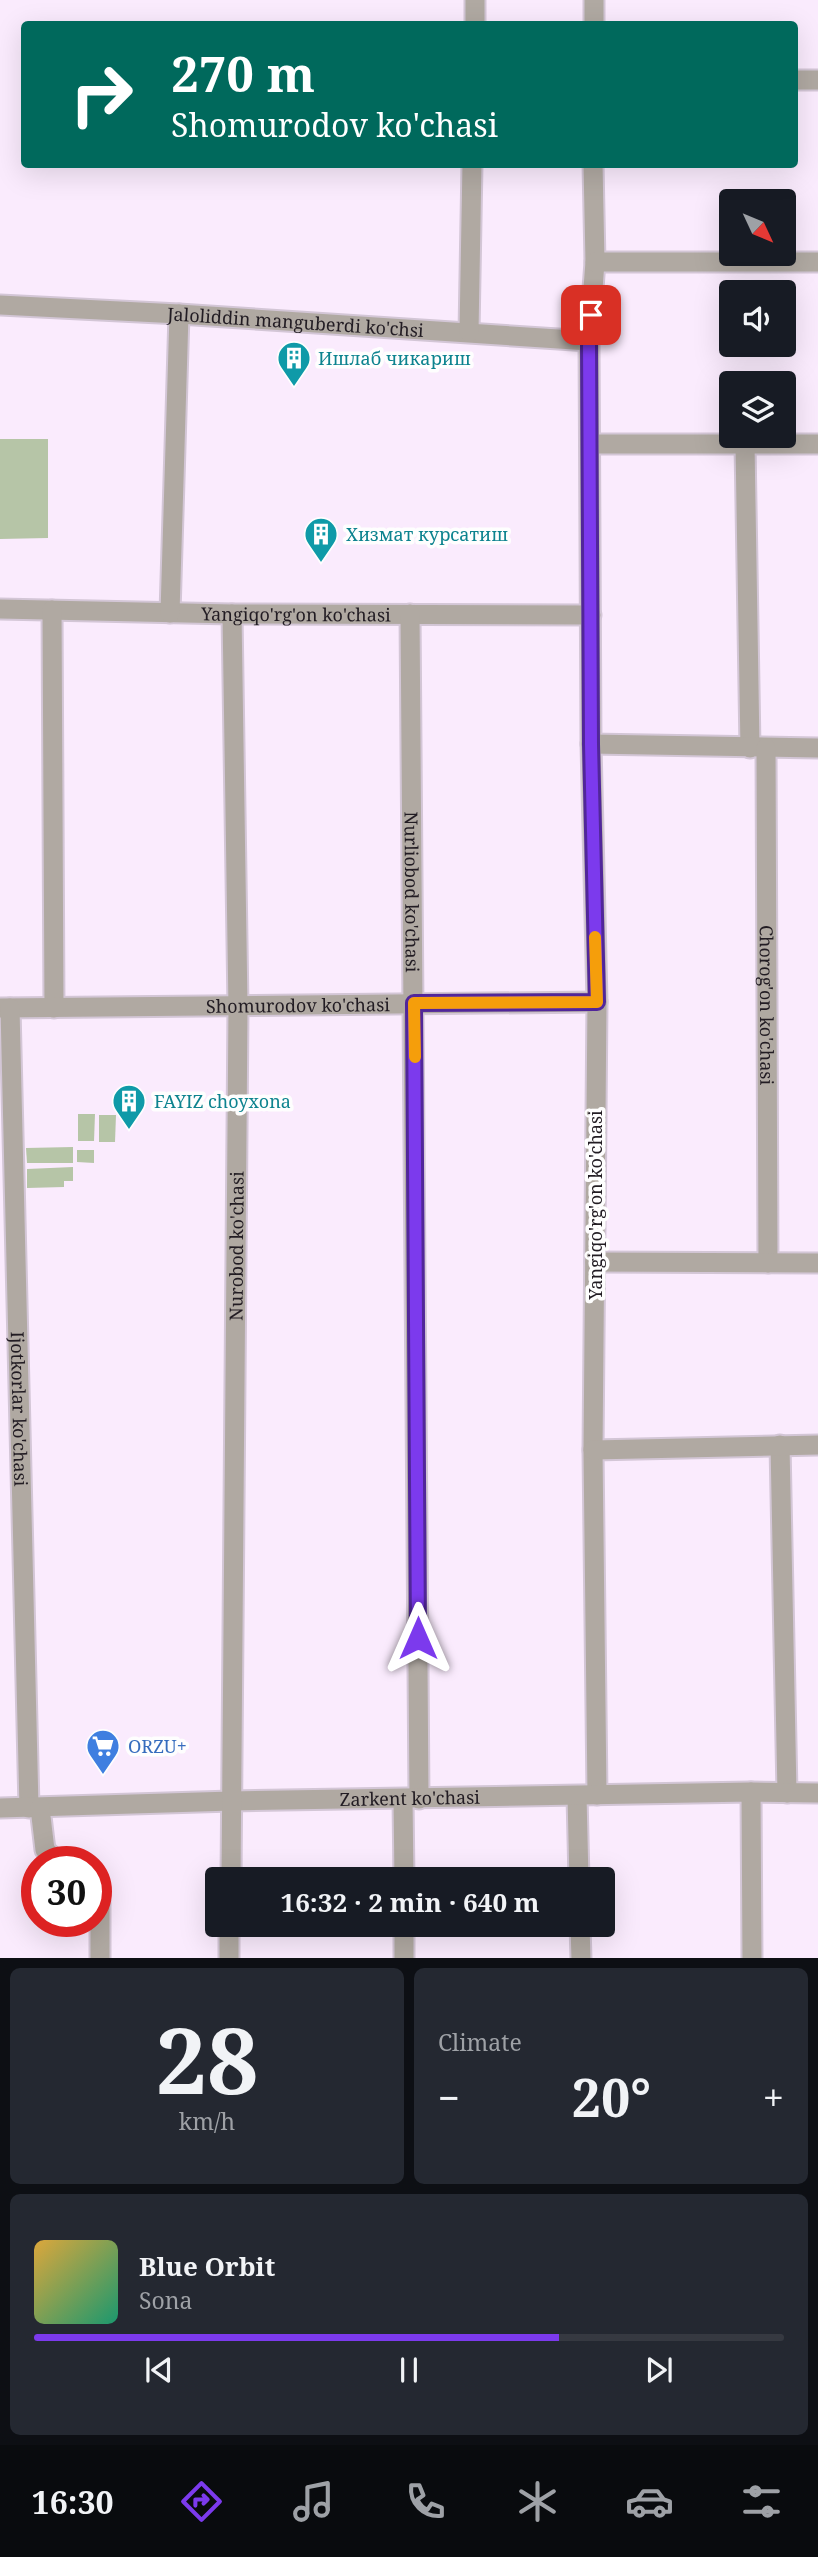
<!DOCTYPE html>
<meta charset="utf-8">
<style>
:root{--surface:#171b24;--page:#242831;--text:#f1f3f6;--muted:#9ea1a6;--line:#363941;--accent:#7c3aed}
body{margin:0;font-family:"Noto Serif",serif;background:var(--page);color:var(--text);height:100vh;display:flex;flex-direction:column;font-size:26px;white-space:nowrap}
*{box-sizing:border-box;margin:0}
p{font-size:23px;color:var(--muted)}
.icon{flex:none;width:38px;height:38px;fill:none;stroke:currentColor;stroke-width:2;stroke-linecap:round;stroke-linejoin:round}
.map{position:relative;height:1958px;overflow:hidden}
.drawer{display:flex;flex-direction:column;gap:10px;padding:10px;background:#0d0f14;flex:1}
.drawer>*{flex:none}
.banner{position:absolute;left:21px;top:21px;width:777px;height:147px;border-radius:7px;box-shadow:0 7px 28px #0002;background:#00695c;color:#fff;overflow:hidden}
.needle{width:46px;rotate:134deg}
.tools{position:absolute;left:719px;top:189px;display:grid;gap:14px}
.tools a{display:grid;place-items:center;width:77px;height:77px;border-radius:7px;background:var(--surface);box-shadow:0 7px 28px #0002;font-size:35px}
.speed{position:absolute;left:21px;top:1846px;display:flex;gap:14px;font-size:35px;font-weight:700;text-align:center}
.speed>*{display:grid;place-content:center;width:91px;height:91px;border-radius:50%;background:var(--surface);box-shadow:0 7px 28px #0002;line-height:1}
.speed .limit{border:10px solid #d22;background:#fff;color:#111}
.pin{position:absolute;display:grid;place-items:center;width:60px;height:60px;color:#fff;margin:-30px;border-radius:14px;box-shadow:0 4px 10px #0006}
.me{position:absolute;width:77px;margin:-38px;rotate:0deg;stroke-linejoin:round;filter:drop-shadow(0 0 5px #0008)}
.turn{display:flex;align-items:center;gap:24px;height:147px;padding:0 35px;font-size:32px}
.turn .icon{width:91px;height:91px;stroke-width:2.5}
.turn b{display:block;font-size:49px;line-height:60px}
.big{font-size:52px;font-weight:700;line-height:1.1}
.drawer .widget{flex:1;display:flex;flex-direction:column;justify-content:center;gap:10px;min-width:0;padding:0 24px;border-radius:10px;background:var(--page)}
.drawer .dial{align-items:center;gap:0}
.dial b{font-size:91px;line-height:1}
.song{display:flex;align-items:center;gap:21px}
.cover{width:84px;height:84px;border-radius:10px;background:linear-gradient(135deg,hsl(40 70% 55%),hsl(160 70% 35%))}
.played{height:7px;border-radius:4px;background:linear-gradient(90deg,var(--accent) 70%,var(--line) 70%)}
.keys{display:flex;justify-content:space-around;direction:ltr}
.heat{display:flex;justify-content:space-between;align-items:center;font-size:38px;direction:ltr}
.drawer .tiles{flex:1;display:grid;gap:10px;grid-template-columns:1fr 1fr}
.widget:last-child{grid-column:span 2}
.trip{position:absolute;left:205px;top:1867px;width:410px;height:70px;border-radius:7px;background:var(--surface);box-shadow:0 7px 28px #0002;font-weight:700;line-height:70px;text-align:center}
.menu{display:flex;height:112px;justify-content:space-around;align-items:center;background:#090b0e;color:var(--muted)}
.menu .icon{width:49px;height:49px}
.menu .selected{color:var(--accent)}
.menu b{font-size:32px;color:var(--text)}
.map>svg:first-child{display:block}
.green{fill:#b6c5a7}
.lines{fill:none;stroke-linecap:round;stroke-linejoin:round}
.minor-casing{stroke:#d3c6d6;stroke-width:23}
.minor{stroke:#b0a9a2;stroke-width:19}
.route-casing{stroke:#51269a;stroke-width:18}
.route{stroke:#7c3aed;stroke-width:12}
.slow{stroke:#f59e0b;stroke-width:12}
.labels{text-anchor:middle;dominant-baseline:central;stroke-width:7;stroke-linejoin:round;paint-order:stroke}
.street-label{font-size:18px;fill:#221c23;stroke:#fefefe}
.culture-label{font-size:18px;fill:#0d838f;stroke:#fefefe;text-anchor:start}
.shop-label{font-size:18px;fill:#366cbe;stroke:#fefefe;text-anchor:start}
</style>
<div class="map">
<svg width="818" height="1959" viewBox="0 0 818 1959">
<rect width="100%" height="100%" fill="#faebfd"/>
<g class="green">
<path d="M0,439H48V538L0,539Z"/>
<path d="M78,1114H95L94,1141H78Z"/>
<path d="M99,1115H116L115,1142H99Z"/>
<path d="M73,1147V1163H27L26,1148Z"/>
<path d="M77,1150H94V1163L77,1162Z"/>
<path d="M73,1167V1181H64V1187L27,1188V1169Z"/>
</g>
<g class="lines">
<defs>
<g id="minor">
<path d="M475,24V0"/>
<path d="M594,24V0"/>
<path d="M794,80H818"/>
<path d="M593,164L595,262L589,341L591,744L597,1002L593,1450L597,1795"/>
<path d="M595,262H818"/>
<path id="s1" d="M0,305L179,314L589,341"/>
<path d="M469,332L472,164"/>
<path d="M590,444H818"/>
<path d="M745,444L750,748"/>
<path id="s2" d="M0,609L232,614L591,615"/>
<path d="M52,610L54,1008"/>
<path d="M170,613L179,314"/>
<path id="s3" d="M410,614L419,1799"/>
<path d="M591,744L818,748"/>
<path id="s4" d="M766,748L768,1263"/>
<path id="s5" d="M0,1008L597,1002"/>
<path id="s6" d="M10,1008L29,1808"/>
<path d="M595,1262L818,1263"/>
<path d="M780,1445L787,1793"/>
<path d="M593,1450L818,1445"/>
<path d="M751,1792L752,1959"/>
<path d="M577,1796L579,1880"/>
<path d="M403,1799L404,1880"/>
<path id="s7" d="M0,1808L232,1801L751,1792L818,1793"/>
<path d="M40,1808L45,1850L58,1862"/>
<path id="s8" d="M231,1880L238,1007L232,614"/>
<path d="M96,1900L100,1903V1959"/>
<path d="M404,1925V1959"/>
<path d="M580,1925L581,1959"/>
<path d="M229,1959V1925"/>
</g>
</defs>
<use href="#minor" class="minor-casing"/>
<use href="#minor" class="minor"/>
</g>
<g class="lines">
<defs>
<path id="route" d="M418,1638L414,1003L597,1002L591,744L589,341L591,315"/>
</defs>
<use href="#route" class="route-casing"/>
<use href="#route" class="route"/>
<path class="slow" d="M415,1057L414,1003L597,1002L595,937"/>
</g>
<defs>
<symbol id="building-pin" viewBox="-11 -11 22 30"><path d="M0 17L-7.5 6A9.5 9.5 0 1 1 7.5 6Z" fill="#0f9aa8" stroke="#fefefe"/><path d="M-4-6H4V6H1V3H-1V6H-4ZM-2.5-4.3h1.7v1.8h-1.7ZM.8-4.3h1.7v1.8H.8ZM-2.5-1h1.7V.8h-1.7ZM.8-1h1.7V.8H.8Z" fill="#fff"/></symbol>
<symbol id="supermarket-pin" viewBox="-11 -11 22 30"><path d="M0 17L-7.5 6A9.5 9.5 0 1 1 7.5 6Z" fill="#3f7fe0" stroke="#fefefe"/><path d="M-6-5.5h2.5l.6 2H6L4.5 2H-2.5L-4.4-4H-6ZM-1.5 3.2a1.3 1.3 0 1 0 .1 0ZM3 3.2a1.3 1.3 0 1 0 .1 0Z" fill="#fff"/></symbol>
</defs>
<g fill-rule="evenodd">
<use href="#building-pin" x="275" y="339" width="38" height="52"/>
<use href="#building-pin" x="302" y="515" width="38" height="52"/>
<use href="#building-pin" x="110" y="1082" width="38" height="52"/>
<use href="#supermarket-pin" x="84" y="1727" width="38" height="52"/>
</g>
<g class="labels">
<g class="street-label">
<text stroke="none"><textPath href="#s1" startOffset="296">Jaloliddin manguberdi ko'chsi</textPath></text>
<text stroke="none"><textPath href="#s2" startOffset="296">Yangiqo'rg'on ko'chasi</textPath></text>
<text stroke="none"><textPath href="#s3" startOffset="278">Nurliobod ko'chasi</textPath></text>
<text stroke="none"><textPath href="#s5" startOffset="298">Shomurodov ko'chasi</textPath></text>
<text stroke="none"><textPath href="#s4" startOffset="257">Chorog'on ko'chasi</textPath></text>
<text transform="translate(595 1205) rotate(-90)">Yangiqo'rg'on ko'chasi</text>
<text stroke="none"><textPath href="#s8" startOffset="634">Nurobod ko'chasi</textPath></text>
<text stroke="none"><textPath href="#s6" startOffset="401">Ijotkorlar ko'chasi</textPath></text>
<text stroke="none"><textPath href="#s7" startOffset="410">Zarkent ko'chasi</textPath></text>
</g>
<g class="culture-label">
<text x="318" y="358">Ишлаб чикариш</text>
<text x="346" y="534">Хизмат курсатиш</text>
<text x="154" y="1101">FAYIZ choyxona</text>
</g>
<g class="shop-label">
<text x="128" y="1746">ORZU+</text>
</g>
</g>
</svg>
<div class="tools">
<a><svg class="needle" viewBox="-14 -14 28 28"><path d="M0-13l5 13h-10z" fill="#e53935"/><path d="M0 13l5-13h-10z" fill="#9ea1a6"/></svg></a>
<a><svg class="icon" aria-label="sound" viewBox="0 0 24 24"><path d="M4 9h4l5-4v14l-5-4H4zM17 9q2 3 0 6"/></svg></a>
<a><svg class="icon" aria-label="layers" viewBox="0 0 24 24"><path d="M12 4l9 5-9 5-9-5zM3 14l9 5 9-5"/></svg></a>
</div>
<div class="speed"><div class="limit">30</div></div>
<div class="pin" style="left:591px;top:315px;background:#d93025"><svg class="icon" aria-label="arrive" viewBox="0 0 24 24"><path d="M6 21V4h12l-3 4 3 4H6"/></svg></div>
<svg class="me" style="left:418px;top:1638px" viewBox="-20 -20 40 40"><path d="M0-17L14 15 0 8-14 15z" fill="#7c3aed" stroke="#fff" stroke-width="4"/></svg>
<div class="trip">16:32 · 2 min · 640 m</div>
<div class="banner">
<div class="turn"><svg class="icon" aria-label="right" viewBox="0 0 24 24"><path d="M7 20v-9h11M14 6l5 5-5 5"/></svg><div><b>270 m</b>Shomurodov ko'chasi</div></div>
</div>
</div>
<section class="drawer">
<div class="tiles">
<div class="widget dial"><b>28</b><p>km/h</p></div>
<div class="widget"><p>Climate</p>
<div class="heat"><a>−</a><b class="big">20°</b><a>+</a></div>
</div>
<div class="widget">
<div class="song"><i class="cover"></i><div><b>Blue Orbit</b><p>Sona</p></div></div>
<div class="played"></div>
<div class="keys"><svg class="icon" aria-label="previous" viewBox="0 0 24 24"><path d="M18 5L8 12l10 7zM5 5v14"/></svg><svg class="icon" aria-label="pause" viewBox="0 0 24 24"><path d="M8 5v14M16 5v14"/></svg><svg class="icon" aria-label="next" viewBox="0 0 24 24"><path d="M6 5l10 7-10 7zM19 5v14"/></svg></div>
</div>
</div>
</section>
<nav class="menu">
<b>16:30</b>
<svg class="icon selected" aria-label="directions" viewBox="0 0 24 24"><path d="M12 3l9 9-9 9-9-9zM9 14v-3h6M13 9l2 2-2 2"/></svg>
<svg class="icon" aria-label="music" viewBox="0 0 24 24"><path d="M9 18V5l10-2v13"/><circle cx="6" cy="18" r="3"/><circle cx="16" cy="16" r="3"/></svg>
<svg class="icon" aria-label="phone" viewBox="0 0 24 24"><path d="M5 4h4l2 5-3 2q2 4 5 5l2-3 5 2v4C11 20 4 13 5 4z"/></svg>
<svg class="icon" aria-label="climate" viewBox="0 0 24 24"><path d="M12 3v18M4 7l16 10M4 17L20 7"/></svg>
<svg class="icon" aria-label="car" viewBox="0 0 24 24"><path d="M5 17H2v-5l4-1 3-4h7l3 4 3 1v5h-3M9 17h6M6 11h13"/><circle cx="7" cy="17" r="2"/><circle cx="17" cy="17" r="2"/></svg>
<svg class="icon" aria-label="filters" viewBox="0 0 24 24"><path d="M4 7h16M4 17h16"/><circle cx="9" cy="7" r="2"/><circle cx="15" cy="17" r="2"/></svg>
</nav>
